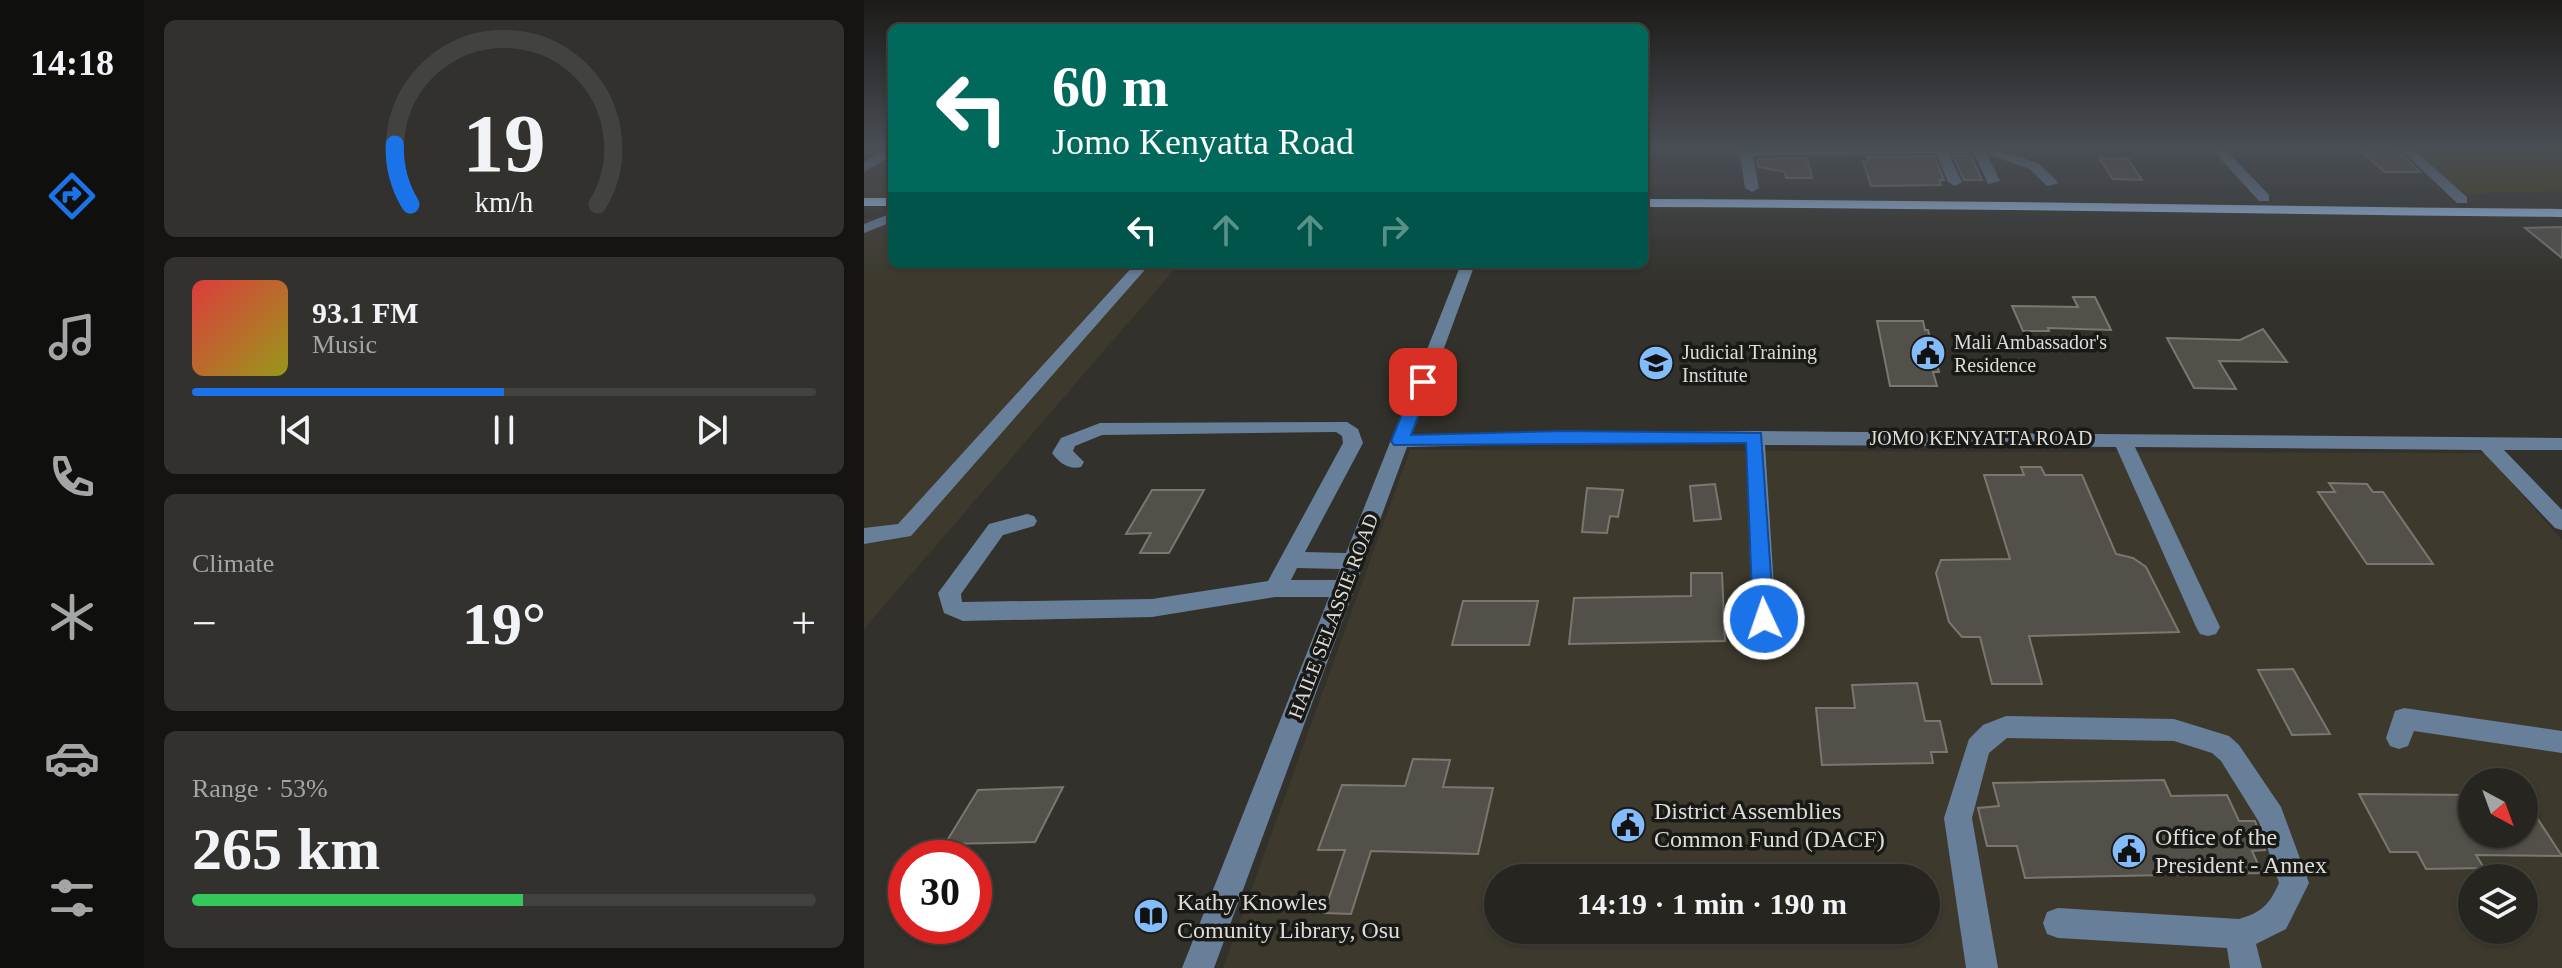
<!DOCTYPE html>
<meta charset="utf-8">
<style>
:root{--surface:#262520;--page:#32312d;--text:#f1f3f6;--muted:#a4a5a5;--line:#42423e;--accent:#1a73e8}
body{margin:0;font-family:"Times New Roman",serif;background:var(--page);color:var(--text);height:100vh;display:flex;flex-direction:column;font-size:30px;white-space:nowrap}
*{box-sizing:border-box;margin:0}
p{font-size:26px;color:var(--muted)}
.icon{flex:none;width:44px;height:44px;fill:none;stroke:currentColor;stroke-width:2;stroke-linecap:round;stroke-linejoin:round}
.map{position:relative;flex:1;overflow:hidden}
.drawer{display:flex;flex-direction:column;gap:20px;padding:20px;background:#151412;width:720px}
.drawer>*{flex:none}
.banner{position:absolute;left:24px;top:24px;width:760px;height:244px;border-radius:12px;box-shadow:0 2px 6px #0004,0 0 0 2px var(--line);background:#00695c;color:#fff;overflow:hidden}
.needle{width:52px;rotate:139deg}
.tools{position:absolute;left:1594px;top:768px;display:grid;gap:16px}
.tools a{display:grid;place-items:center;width:80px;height:80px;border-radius:50%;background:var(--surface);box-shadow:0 2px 6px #0004,0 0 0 2px var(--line);font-size:40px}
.speed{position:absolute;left:24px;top:840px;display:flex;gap:16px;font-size:40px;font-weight:700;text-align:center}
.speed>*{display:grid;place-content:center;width:104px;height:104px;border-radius:50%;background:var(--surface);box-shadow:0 2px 6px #0004,0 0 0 2px var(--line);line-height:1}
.speed .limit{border:12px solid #d22;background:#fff;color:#111}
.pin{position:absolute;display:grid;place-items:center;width:68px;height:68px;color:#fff;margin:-34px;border-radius:16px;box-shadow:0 4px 12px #0006}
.me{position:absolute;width:88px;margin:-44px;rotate:357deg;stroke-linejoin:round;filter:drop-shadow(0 0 6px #0008)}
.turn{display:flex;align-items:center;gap:28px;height:168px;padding:0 32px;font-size:36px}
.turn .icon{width:104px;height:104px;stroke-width:2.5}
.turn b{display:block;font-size:56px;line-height:68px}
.lanes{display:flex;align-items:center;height:76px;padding:0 32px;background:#0003;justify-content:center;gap:40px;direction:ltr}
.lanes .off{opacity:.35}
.big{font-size:60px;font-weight:600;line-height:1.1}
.drawer .tile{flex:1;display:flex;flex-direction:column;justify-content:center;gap:12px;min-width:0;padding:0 28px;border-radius:12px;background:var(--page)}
.drawer .dial{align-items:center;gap:0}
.dial svg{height:208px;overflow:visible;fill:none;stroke:var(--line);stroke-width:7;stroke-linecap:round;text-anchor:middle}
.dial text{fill:var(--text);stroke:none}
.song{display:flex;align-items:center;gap:24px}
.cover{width:96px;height:96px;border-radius:12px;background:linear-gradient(135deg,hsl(0 70% 55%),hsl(60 70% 35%))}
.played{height:8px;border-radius:4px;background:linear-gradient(90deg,var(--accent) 50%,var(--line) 50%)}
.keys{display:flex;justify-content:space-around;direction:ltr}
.heat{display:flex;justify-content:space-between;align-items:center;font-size:44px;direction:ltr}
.charge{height:12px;border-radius:6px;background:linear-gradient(90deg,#34c759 53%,var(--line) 0)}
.trip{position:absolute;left:620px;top:864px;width:456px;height:80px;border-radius:40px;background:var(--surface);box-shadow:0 2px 6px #0004,0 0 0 2px var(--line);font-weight:600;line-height:80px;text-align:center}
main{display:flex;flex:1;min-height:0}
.tabs{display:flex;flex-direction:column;width:144px;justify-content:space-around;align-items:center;background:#0f0f0d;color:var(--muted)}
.tabs .icon{width:56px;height:56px}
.tabs .active{color:var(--accent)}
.tabs b{font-size:36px;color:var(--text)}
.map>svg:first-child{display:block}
.built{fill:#3d392d;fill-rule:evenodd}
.green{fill:#463a12}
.building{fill:#525049;stroke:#797770;stroke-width:2}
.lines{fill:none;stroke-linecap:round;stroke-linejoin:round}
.minor{fill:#687f9a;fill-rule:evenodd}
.major{fill:#a6cdfa;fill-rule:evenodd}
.route{fill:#1a73e8;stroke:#114b97;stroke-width:2}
.labels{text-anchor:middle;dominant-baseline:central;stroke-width:7;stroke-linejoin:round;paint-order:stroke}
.poi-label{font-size:20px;fill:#dedcd9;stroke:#191916;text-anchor:start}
.street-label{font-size:20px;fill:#dedcd9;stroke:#191916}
.near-poi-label{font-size:24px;fill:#dedcd9;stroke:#191916;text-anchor:start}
</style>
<main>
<nav class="tabs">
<b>14:18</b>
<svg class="icon active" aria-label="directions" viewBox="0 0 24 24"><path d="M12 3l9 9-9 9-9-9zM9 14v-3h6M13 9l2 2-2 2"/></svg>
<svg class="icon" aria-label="music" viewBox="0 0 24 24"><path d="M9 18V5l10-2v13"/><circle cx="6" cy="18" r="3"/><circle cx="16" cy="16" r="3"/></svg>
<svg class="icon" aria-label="phone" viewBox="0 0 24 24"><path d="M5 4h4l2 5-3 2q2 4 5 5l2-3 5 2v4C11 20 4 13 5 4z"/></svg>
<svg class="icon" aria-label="climate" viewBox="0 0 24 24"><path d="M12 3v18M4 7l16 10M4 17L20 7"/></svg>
<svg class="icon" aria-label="car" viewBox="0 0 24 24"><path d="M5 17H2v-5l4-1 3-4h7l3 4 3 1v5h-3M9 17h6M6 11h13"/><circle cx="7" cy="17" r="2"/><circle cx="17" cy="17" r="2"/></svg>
<svg class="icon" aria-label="filters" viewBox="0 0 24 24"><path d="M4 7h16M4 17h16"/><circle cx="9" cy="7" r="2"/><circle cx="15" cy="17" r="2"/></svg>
</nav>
<section class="drawer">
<div class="tile dial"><svg viewBox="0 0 100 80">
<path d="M14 69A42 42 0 1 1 86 69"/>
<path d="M14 69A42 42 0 0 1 8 46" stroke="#1a73e8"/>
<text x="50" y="56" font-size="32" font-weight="700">19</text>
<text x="50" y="72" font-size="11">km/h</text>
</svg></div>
<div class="tile">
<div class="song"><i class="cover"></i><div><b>93.1 FM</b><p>Music</p></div></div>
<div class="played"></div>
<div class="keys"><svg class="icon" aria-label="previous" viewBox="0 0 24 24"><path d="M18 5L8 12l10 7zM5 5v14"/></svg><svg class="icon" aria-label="pause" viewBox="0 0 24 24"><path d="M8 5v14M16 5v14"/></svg><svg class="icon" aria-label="next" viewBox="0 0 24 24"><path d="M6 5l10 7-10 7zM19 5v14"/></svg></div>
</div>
<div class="tile"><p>Climate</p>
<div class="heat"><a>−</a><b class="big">19°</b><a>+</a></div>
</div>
<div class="tile"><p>Range · 53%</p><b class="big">265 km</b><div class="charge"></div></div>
</section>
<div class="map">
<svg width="1698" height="968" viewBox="0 0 1698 968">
<rect width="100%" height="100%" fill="#32312b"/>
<g class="built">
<rect x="0" y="148" width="28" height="51"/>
<path d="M28,218V264H315L0,629V219Z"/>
<path d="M546,450L1621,453L1698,540V968H359ZM1608,782H1660V834H1608ZM634,878H1062V930H634ZM1608,878H1660V930H1608Z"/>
</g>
<path class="green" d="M1551,148H1698V191L1602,194L1553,153Z"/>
<g class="building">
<path d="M1493,148H1531L1556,172H1521Z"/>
<path d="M1070,156L1080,180H1075L1077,185L1007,186L999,161H1004L1003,157Z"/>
<path d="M1089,156H1107L1118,180H1100Z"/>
<path d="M943,158L948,178H922L921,172L894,167L893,159Z"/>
<path d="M1235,158L1264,159L1278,180L1249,179Z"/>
<path d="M1698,227V258L1661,228Z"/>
<path d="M1209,297H1231L1247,330L1184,328L1185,331H1159L1148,306L1214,307Z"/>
<path d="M1013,321H1059L1061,330H1064L1075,372H1069L1073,386H1026Z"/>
<path d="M1399,329L1423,362L1355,361L1372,389L1330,388L1303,338L1376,340Z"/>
<path d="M1157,467H1177L1181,475H1218L1252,554L1269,558L1282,567L1315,632L1165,636L1178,684H1128L1116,637H1098L1085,622L1072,573L1077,560L1146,559L1120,475H1160Z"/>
<path d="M1465,483L1503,484L1509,492H1519L1569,564H1503L1454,492H1471Z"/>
<path d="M851,484L857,519L830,521L826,486Z"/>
<path d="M723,488L759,490L754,517L746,516L743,533L718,532Z"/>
<path d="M288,490H340L305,553H276L287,533L262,534Z"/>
<path d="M827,573H858L861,641L705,644L710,598L827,596Z"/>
<path d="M599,601H674L665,645H588Z"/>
<path d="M1429,669L1466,734L1428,735L1394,670Z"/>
<path d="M1053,683L1061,721H1076L1083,752H1067L1069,763L958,765L952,708H991L988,685Z"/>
<path d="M549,759L586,760L579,787L629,788L614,854L507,851L487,914L460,913L481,850H454L478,785L541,786Z"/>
<path d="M1300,780L1307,796L1363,795L1375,821H1391L1401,850L1388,851L1398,873L1161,878L1153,846H1123L1114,808L1135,806L1129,783Z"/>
<path d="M199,787L171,842L81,844L114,790Z"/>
<path d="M1495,794L1608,795V834H1660V798L1698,856L1612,855L1620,868L1562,869L1553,852H1526Z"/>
</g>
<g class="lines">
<g class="minor">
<path d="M23,148H28V155L0,172V162Z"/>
<path d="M875,148H1129L1174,163L1195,183L1183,186L1166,169L1123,154L1136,181L1124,184L1110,153H1084L1098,182L1091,186L1084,182L1072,153L889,156L895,188L888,192L881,188Z"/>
<path d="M1347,148H1360L1405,195V201H1395Z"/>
<path d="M1535,148H1548L1603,197V203H1593Z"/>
<path d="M28,213V222L0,233V224Z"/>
<path d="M271,264H286L47,536L0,544V528L34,524Z"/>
<path d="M597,264H611L548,435L891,431L1698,438V450H1640L1698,510V530L1691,528L1617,450L1271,447L1356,627L1352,634L1344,636L1336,634L1332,627L1252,447L901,445L912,619L908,625L900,628L892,625L888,619L882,444L699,443L543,447L350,968H318L465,597H411L288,617L99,621L80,613L74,593L125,524L163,514L170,516L173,521L170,526L139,535L97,594L98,602L288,599L404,581L479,443L478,436L472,432L238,435L211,446L209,451L220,462L217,467C205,470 195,463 188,453L197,438L236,423L483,422L494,429L499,443L441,552L482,553ZM433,568L476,569L472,580H427Z"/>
<path d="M1540,708L1698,731V753L1550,731L1544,746L1535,749L1526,746L1522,738L1531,711Z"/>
<path d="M1142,716L1310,719L1365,736L1375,745L1417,807L1445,883L1422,929L1392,944L1398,968H1366L1363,948L1194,938L1183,934L1179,923L1183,912L1194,908L1375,919C1397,913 1406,904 1415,883L1395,822L1357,761L1348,753L1310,741L1143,738L1125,753L1108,818L1134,968H1102L1080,818L1105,739L1119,725Z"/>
</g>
<g class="major">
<rect x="0" y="198" width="28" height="8"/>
<path d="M780,199C1086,200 1392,206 1698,209V217C1392,214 1086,208 780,207Z"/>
</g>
</g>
<linearGradient id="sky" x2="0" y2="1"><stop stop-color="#1c1b18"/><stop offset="0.52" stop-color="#494e55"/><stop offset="1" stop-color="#494e55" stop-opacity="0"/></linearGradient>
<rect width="1698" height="284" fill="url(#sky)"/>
<path class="route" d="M559,378L567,382L547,435L699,431L897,433L910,619L907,625L900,627L892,625L889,619L882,443L530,445L527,441L551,382Z"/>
<defs>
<symbol id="civic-disc" viewBox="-11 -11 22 22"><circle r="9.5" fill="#84bcfb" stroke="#191916"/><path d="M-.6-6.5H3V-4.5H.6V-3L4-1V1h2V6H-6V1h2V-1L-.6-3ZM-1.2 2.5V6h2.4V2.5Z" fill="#111"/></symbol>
<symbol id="school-disc" viewBox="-11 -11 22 22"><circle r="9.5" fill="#84bcfb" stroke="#191916"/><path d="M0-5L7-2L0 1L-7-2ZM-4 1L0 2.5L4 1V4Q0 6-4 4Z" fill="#111"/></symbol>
<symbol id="library-disc" viewBox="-11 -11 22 22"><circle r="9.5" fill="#84bcfb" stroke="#191916"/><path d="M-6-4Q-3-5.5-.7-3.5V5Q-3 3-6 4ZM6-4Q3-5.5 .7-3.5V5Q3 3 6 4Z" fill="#111"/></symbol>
</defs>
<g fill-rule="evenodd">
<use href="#civic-disc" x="1044" y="333" width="40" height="40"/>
<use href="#school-disc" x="772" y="343" width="40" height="40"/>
<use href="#civic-disc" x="744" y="805" width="40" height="40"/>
<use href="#civic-disc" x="1245" y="831" width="40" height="40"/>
<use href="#library-disc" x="267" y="896" width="40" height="40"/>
</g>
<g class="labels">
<g class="poi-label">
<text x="1090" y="342">Mali Ambassador's<tspan x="1090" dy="23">Residence</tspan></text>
<text x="818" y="352">Judicial Training<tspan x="818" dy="23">Institute</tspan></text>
</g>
<g class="street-label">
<text x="1117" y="438">JOMO KENYATTA ROAD</text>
<text transform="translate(469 616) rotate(-69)">HAILE SELASSIE ROAD</text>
</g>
<g class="near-poi-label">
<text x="790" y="811">District Assemblies<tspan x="790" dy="28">Common Fund (DACF)</tspan></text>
<text x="1291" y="837">Office of the<tspan x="1291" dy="28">President - Annex</tspan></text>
<text x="313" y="902">Kathy Knowles<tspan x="313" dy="28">Comunity Library, Osu</tspan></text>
</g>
</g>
</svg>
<div class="tools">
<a><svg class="needle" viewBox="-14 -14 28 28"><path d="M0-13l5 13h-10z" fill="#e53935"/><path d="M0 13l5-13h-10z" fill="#a4a5a5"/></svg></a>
<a><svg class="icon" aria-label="layers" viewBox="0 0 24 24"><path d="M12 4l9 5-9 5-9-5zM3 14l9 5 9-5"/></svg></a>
</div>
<div class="speed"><div class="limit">30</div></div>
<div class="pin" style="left:559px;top:382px;background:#d93025"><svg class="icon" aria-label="arrive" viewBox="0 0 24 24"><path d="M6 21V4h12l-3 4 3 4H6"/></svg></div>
<svg class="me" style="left:900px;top:619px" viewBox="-20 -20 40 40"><circle r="17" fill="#1a73e8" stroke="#fff" stroke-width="3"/><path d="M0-11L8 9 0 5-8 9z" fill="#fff"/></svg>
<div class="trip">14:19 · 1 min · 190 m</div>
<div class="banner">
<div class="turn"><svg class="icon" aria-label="left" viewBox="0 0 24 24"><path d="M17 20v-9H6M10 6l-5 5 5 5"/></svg><div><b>60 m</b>Jomo Kenyatta Road</div></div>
<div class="lanes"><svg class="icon" aria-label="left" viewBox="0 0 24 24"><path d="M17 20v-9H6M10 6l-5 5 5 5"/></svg><svg class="icon off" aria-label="ahead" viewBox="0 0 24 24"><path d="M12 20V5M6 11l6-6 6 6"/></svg><svg class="icon off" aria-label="ahead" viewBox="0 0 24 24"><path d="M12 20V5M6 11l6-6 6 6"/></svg><svg class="icon off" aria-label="right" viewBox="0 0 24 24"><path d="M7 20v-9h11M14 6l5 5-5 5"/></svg></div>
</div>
</div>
</main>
